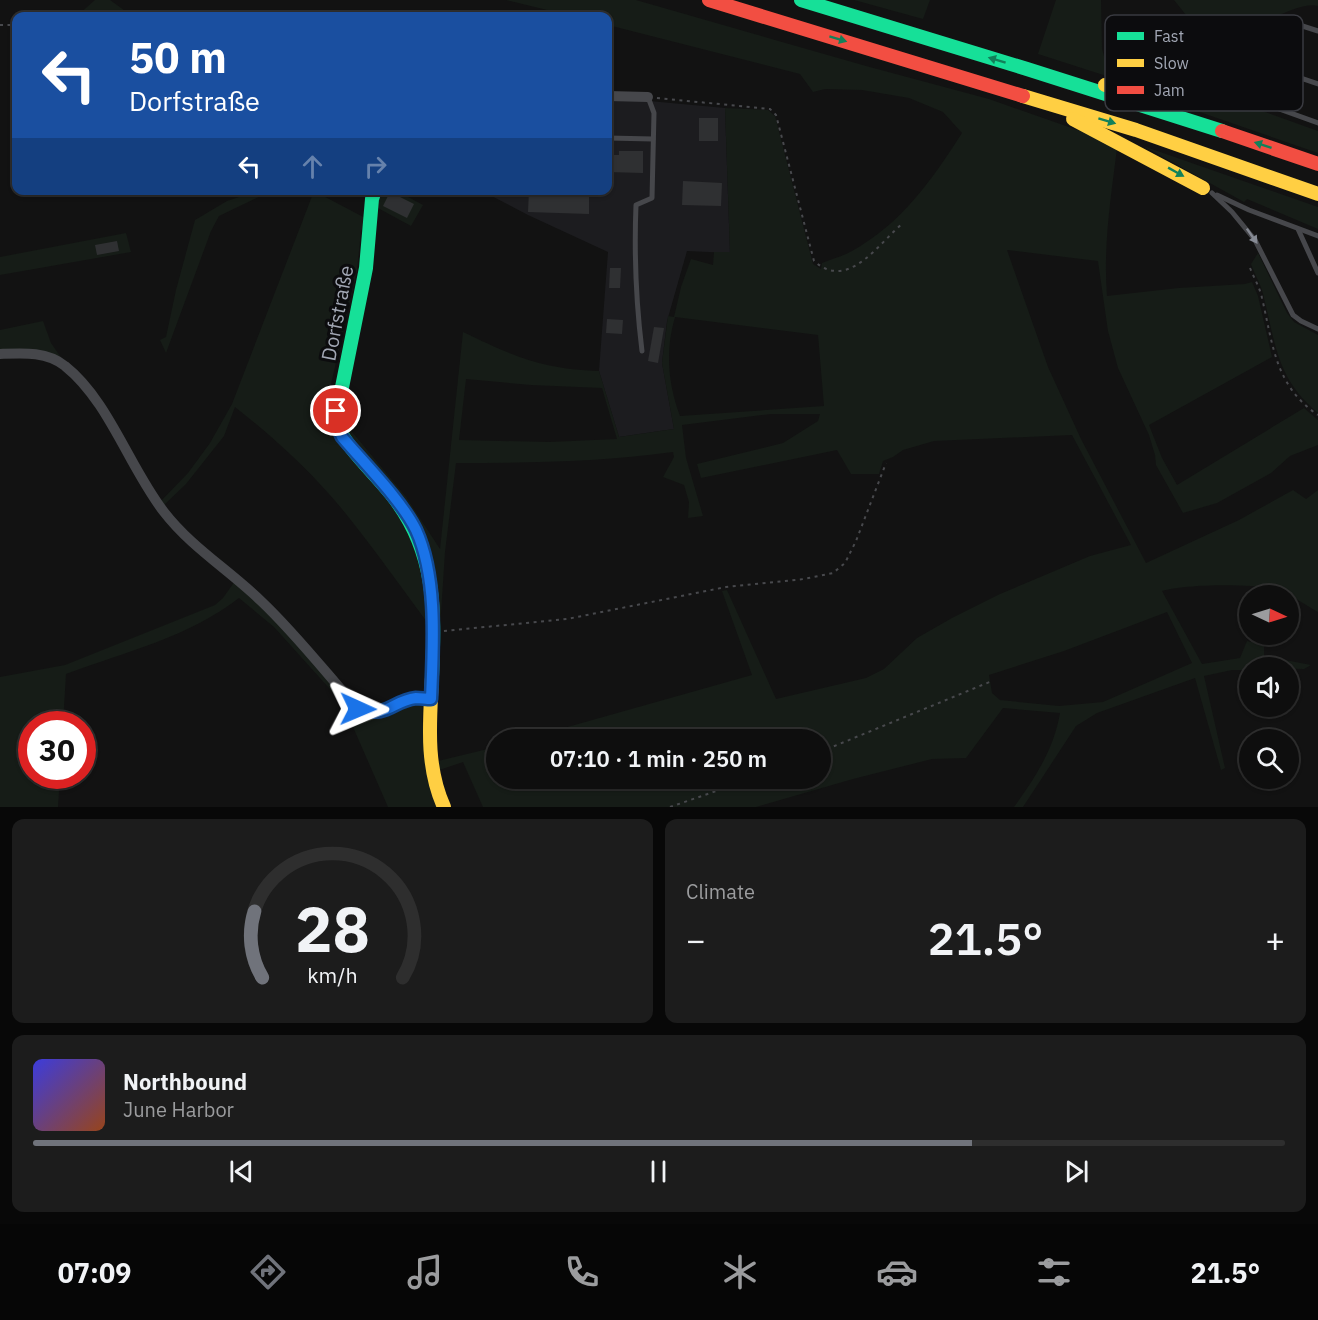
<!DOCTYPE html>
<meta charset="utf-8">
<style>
:root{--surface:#0e0e0e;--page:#1c1c1c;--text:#f1f3f6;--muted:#9b9c9e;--line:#2e2e2e;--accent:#70737b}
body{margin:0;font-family:"IBM Plex Sans",sans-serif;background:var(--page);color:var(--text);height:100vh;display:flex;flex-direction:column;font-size:22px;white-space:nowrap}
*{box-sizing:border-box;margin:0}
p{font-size:20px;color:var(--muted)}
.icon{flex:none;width:33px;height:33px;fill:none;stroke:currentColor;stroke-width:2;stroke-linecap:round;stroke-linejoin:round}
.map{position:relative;height:807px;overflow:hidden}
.drawer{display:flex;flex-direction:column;gap:12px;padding:12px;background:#080808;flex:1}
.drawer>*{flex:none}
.hud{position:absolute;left:12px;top:12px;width:600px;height:183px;border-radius:12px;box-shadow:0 2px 4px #0004,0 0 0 2px var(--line);background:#1a4fa0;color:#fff;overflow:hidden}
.needle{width:39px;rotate:94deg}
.fabs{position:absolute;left:1239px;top:585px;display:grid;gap:12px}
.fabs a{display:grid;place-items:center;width:60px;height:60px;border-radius:50%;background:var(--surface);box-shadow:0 2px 4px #0004,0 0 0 2px var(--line);font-size:30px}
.speed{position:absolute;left:18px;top:711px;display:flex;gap:12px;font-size:30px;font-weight:700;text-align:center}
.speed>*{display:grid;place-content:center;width:78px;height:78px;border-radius:50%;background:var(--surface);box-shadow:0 2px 4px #0004,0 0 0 2px var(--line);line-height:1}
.speed .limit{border:9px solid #d22;background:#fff;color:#111}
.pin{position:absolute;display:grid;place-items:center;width:51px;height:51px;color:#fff;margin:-26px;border:3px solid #fff;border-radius:50%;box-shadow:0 2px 6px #0007}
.me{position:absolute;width:66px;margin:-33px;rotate:91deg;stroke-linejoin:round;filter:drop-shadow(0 0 4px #0008)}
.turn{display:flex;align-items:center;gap:21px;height:126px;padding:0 18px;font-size:27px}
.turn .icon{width:78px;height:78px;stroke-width:2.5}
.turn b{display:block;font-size:42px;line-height:51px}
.lanes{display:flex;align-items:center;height:57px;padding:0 18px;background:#0003;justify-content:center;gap:30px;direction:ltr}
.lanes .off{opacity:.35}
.big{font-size:45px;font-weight:600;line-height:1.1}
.drawer .card{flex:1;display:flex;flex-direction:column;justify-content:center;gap:9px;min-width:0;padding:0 21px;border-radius:12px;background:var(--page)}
.drawer .dial{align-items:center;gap:0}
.dial svg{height:156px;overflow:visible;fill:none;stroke:var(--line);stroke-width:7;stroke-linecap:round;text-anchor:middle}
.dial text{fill:var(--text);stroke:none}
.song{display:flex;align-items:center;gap:18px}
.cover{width:72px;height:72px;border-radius:9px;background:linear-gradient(135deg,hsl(240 70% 55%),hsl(20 70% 35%))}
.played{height:6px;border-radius:3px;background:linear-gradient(90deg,var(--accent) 75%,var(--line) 75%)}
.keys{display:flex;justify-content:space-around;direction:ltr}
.heat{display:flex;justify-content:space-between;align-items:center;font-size:33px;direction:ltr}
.drawer .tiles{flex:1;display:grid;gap:12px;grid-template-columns:1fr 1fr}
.card:last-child{grid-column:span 2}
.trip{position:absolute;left:486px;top:729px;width:345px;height:60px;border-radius:30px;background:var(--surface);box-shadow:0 2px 4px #0004,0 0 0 2px var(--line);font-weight:600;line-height:60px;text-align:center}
.menu{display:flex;height:96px;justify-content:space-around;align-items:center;background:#060606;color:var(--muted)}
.menu .icon{width:42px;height:42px}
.menu .selected{color:var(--accent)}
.menu b{font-size:27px;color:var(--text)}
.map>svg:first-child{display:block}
.built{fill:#1c1c1f}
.green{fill:#161c17;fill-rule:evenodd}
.building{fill:#2f3032}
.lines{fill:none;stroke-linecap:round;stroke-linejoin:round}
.path{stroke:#48494d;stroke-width:2;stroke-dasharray:3 4.5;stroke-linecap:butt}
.lane{stroke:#46474b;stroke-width:5}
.street{stroke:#46474b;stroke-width:10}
.fast{stroke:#16e098;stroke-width:14}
.slow{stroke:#ffcf43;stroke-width:14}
.jam{stroke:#f24e42;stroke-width:14}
.oneway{fill:#12815a}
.oneway2{fill:#868a94}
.route-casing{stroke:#114b97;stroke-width:15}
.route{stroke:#1a73e8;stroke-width:10}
.labels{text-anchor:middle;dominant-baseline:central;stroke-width:6;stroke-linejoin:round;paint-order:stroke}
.street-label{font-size:20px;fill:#a2a7b4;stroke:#0c0c0e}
.key{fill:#0c0c0e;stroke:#393a40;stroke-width:1.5}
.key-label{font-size:16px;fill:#a2a7b4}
</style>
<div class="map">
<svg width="1318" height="807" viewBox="0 0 1318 807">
<rect width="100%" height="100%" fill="#121212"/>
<path class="built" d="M608,101H649L725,108L730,253L687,251L667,321L662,363L674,429L619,437L599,371L608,252L528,215L482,191L608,190Z"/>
<g class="green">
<path d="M95,0H110L132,16H77Z"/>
<path d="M506,0H636L866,66L989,99L1086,133L1117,148C1111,197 1103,246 1107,296L1179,288L1245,284L1252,282L1258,296L1272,357L1149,425L1162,458L1177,485L1304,408L1318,420V445L1290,456L1271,473L1217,503L1183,513L1156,465L1155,455L1149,435L1118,368L1108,331L1098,261L1007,250L1048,367L1081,439L1146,563L1239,520L1293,490L1306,499L1318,490V612C1305,605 1292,595 1277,590C1254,583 1186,584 1162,591L1202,664L1240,658L1247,641L1264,645V658L1280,659L1311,665L1304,669L1250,668L1249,670H1232L1204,676L1225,768L1221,770L1195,678L1097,713L1076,726L1023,807H1014C1035,778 1054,749 1060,713L1003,708L966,758L932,759L853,779L756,807H483L463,762L439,770L438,761L496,747V778H820V740L525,739L752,675L722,591L727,590L776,699L866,678L884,669L917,638L952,618L1000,594L1090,556L1131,545L1072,435L934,441L903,450L893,457L883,461L879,474H851L837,450L701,478L697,464L783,443L818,421L820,414H771L682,425L686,458L703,516L688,518L689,502L684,485L663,477L674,457L673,452C601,462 528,463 456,463L445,552L440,629L425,543L351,443L343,421L406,497L440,549L463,332C513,356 542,369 599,371L619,437L674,429L662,363L668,316L674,317L681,287L691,259L713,265L714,252H730L725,108L768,110L775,116L813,264L821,269L822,263C832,259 843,256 852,251C901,224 932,180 962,133L943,112L909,98L862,90L825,89L813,92L800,74L608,25V16H572ZM675,317L818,335L824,406L680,416C668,384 665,351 675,317ZM466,379L531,385L602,388L617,439L549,442L459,440ZM1167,612L1192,663L1103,702L1059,706L1000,700L992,693L989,675L1064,651Z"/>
<path d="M854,0H930L923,19Z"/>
<path d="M1056,0H1101L1102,49L1106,63L1146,74L1187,70L1201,56L1186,15L1174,0H1318V6C1305,2 1273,17 1262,25C1237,44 1217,69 1187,81H1122L1038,54Z"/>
<path d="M1190,92H1210L1318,131V153L1159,98Z"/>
<path d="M1143,146L1318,207V229L1247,199L1244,202Z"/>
<path d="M257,191H271L219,216L211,231L166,353L160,340L166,337L176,290L195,220L227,201Z"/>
<path d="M314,191L367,219L361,231L357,271L323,419L389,500L412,532L421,564L430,626C403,590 378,554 350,519C317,477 277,440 235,407L224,436L186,484L163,506L160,502L188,473L210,443L232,404Z"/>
<path d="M379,191H397L423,205L411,226L376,207Z"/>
<path d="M126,233L131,252L0,275V257Z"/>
<path d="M1258,253L1287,313L1294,322L1318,335V413C1277,379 1276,346 1264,298C1262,287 1255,275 1251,264Z"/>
<path d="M43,321L51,343L62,359L0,352V330Z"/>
<path d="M235,581L259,602L355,709L399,706L420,702L423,704L422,721L442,807H388L346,711L329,688L274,627L239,598C189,637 125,652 66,674L63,724H32V776H60L58,807H0V677L65,665L215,605L223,598Z"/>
</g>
<g class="building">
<rect x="699" y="118" width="19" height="23"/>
<path d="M619,151H643V173L608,172V155H619Z"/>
<path d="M683,181L722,183L721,206L682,205Z"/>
<path d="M529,190L589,191V214L528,212Z"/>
<path d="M390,192L414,204L407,218L383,206Z"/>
<path d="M117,241L119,251L97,255L95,245Z"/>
<path d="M610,268H621L620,288H609Z"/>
<path d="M607,319L623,320L622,334L606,333Z"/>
<path d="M654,327L664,328L658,363L648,361Z"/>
</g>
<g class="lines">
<g class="path">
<path d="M0,25H16"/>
<path d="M657,98L770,109L776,115L814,261C848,292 879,243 903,223"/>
<path d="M1250,268C1254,278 1260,288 1262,298C1273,345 1275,386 1318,415"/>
<path d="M444,631L567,619L726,587L804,579L833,573L845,563L856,541L886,463"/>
<path d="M820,752L992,681"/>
<path d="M670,807L754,778"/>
</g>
<g class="lane">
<path d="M1231,61H1251L1318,84"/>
<path d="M1192,85L1216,73L1270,26L1290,22L1318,31"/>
<path d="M1197,85L1219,87L1318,123"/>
<path d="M608,138L653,139"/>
<path d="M1212,193L1232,212L1255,240L1293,315L1301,321L1318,329"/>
<path d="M1217,195L1249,210L1318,236"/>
<path d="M1298,229L1318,273"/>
<path d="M642,351C636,302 634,254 636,205L652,198L654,113L648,97"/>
</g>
<g class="street">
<path d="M608,96L648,97"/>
<path d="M0,354C22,353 47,351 65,366C109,401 129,467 164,512C191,547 229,570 261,601C296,634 326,673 358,709C390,718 391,701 416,698C421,698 426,699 431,699"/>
</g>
<g class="fast">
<path d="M801,0L1027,69L1222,131"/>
<path d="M375,190L372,199L366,268L335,422C348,450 372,470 391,494C436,550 435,608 432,677"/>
</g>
<g class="slow">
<path d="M1105,85L1136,89L1188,86"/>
<path d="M1023,96L1136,130L1318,194"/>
<path d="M1073,119L1203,188"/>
<path d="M432,677C430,721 425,765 444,807"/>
</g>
<g class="jam">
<path d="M709,0L1023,96"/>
<path d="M1222,131L1318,164"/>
</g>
</g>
<defs><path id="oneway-solid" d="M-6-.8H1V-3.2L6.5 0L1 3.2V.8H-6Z" transform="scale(1.5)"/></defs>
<g class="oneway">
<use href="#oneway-solid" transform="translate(838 39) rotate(17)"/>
<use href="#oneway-solid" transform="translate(997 60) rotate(-163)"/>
<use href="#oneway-solid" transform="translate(1107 121) rotate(17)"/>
<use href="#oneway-solid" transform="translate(1263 145) rotate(-162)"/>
<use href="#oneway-solid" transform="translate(1176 172) rotate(29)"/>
</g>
<use class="oneway2" href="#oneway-solid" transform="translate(1252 236) rotate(55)"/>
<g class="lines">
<defs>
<path id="route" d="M336,411L335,422L342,437C364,463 402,501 416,530C438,578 433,648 431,699C426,699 421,698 416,698C391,701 390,718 358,709"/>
</defs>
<use href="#route" class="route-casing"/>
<use href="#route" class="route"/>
</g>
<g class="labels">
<g class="street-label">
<text transform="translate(337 313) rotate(-79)">Dorfstraße</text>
</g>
</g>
<rect x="1105" y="15" width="198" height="96" rx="9" class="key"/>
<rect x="1117" y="32" width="27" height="8" fill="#16e098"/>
<rect x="1117" y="59" width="27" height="8" fill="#ffcf43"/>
<rect x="1117" y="86" width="27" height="8" fill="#f24e42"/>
<g class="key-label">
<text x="1154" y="42">Fast</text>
<text x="1154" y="69">Slow</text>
<text x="1154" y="96">Jam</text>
</g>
</svg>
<div class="fabs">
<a><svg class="needle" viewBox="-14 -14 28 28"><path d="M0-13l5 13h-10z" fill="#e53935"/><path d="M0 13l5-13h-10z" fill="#9b9c9e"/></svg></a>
<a><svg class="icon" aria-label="sound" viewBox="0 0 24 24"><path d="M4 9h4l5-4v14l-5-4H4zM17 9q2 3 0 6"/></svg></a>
<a><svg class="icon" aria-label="search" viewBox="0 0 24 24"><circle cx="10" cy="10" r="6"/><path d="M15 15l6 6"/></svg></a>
</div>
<div class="speed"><div class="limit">30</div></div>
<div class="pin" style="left:336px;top:411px;background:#d93025"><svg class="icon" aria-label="arrive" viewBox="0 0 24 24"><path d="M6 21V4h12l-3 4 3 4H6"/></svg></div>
<svg class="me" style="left:358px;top:709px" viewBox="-20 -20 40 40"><path d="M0-17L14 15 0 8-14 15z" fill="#1a73e8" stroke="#fff" stroke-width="4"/></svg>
<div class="trip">07:10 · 1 min · 250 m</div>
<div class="hud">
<div class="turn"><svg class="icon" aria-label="left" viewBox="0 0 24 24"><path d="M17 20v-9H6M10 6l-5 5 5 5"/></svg><div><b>50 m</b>Dorfstraße</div></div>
<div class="lanes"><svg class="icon" aria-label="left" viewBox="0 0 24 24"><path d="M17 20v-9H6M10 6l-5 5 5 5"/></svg><svg class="icon off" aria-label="ahead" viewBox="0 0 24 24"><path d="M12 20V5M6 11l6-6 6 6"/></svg><svg class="icon off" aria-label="right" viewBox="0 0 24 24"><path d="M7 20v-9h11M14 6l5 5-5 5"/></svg></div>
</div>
</div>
<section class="drawer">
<div class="tiles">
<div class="card dial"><svg viewBox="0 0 100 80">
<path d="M14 69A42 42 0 1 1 86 69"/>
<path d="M14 69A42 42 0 0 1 10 35" stroke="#70737b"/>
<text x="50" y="56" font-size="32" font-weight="700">28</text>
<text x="50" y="72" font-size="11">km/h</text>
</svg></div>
<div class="card"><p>Climate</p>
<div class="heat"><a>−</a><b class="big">21.5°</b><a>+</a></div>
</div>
<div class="card">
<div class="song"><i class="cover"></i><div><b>Northbound</b><p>June Harbor</p></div></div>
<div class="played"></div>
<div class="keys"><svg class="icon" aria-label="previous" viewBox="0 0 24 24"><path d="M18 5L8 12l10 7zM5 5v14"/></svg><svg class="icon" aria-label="pause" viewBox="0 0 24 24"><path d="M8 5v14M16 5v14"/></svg><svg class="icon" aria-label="next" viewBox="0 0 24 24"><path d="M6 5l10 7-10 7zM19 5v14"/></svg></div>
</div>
</div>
</section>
<nav class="menu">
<b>07:09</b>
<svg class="icon selected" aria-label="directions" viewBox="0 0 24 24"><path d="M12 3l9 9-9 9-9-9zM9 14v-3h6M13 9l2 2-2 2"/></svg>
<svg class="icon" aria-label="music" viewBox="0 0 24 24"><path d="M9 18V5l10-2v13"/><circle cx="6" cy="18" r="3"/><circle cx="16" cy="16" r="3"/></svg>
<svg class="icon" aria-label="phone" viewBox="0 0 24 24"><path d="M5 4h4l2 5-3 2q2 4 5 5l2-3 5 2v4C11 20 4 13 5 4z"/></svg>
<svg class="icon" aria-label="climate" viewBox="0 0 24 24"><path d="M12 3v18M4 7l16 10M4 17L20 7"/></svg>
<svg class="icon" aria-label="car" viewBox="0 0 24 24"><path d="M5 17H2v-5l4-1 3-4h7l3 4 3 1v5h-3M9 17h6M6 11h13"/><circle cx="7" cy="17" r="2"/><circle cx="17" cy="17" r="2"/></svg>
<svg class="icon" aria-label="filters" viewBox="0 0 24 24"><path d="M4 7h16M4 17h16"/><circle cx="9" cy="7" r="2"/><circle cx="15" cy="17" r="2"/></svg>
<b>21.5°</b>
</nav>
